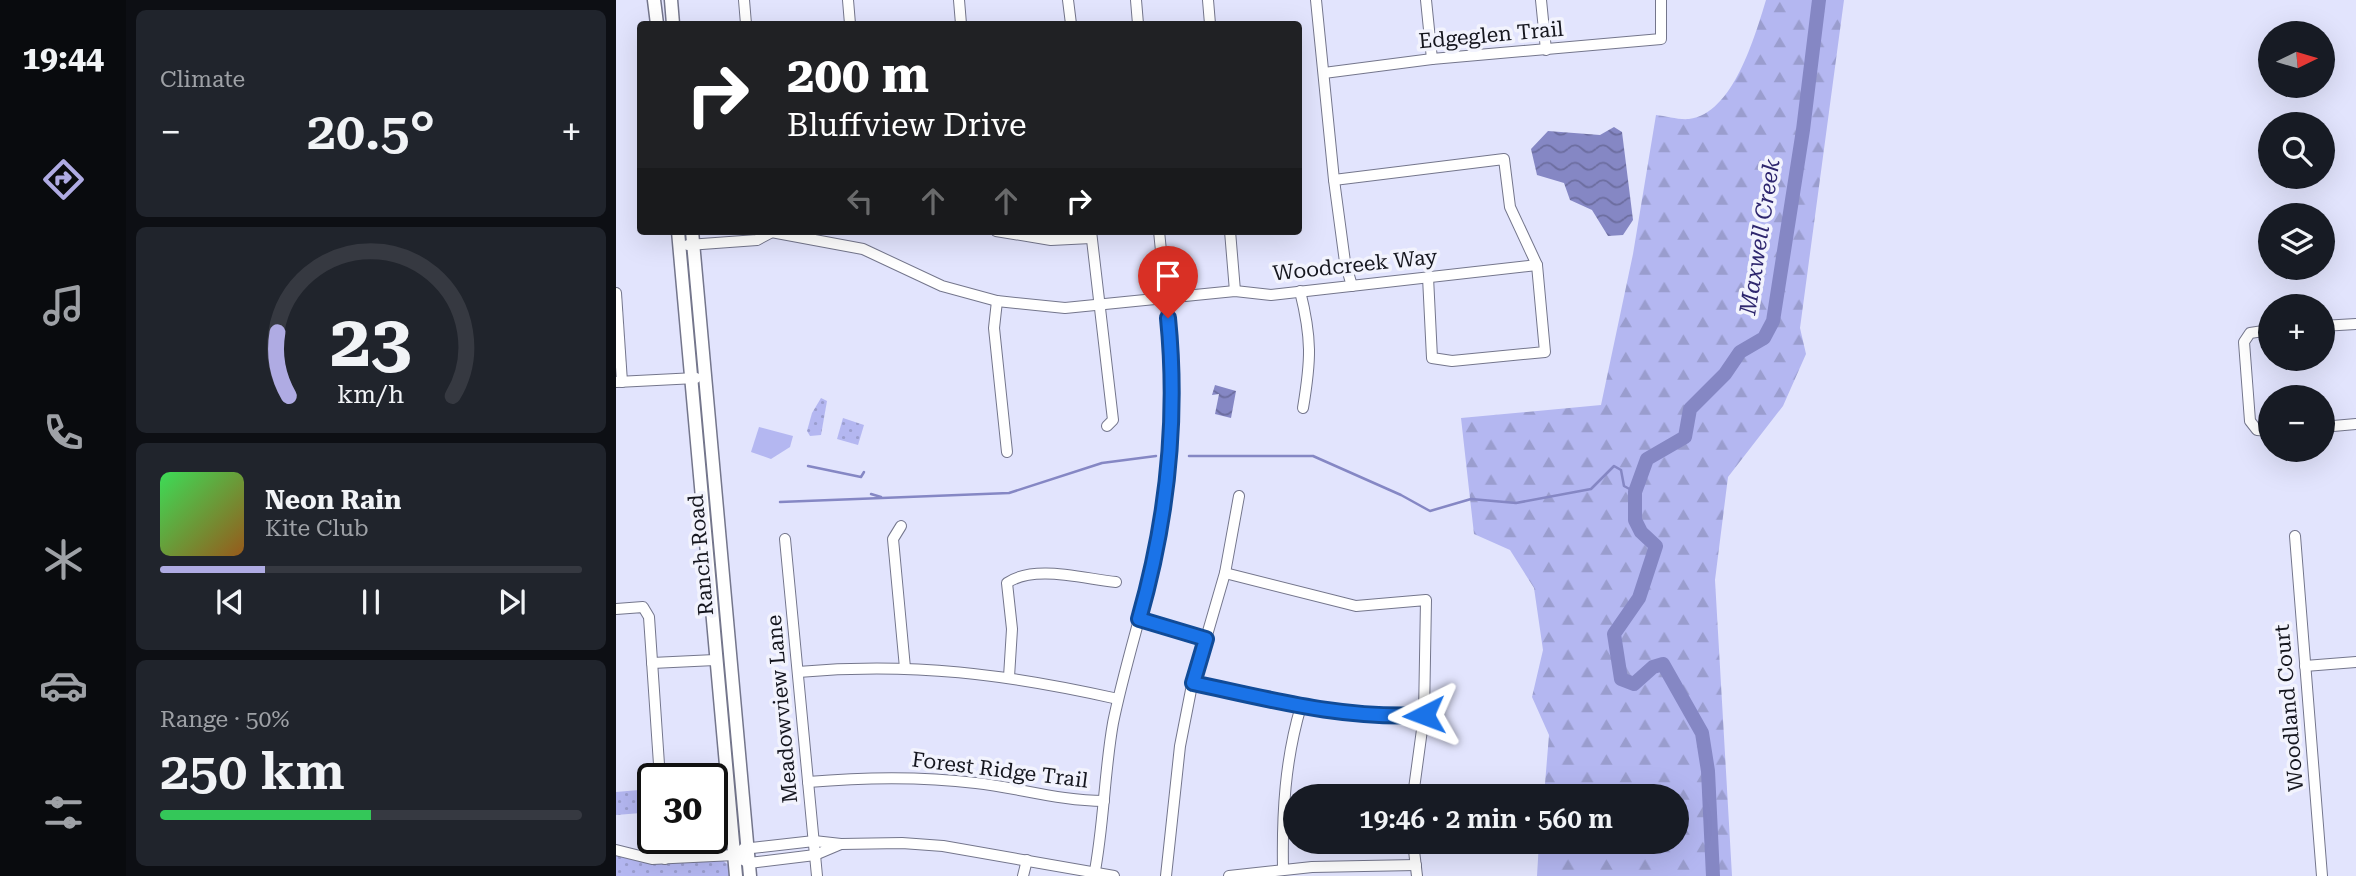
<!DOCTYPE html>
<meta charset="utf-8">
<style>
:root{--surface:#171b24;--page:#20242c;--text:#f1f3f6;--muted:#9ea1a6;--line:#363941;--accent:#afabe3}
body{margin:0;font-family:"Roboto Serif",serif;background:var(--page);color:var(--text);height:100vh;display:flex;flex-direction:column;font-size:26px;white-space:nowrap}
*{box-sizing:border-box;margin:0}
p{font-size:23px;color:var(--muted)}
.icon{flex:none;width:38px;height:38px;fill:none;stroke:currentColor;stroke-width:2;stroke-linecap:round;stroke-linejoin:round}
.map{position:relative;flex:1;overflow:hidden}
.panel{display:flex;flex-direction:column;gap:10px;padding:10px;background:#0d0f14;width:490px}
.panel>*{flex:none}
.guide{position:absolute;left:21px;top:21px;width:665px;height:214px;border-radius:7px;box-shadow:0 7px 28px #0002;background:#202124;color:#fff;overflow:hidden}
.needle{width:46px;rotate:85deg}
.controls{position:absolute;left:1642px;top:21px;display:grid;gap:14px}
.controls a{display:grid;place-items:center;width:77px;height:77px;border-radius:50%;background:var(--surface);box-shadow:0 7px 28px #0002;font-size:35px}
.speed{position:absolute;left:21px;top:763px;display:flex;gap:14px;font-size:35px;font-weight:700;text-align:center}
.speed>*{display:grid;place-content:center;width:91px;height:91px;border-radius:50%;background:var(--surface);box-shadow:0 7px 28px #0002;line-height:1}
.speed .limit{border:4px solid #111;border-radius:10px;background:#fff;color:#111}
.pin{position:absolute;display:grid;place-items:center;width:60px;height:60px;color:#fff;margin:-72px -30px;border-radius:50% 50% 50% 0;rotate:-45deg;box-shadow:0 0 7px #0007}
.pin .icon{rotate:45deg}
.me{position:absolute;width:77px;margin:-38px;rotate:267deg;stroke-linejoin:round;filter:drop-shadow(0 0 5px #0008)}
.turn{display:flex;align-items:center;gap:24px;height:147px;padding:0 35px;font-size:32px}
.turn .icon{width:91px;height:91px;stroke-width:2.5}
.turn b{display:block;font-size:49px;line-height:60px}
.lanes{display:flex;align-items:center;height:66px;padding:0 35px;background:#0003;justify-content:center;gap:35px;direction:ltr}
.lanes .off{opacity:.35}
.big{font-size:52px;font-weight:600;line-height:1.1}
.panel .card{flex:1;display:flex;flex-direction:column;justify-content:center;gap:10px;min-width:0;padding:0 24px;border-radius:10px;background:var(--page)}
.panel .dial{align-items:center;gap:0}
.dial svg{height:182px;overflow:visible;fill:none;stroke:var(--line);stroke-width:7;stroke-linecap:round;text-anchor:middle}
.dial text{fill:var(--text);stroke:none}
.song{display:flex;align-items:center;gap:21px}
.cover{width:84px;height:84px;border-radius:10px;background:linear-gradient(135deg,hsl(130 70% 55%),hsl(30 70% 35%))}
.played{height:7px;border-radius:4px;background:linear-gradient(90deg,var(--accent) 25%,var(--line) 25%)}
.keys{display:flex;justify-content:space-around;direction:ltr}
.heat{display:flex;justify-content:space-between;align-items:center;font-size:38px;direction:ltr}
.charge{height:10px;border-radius:5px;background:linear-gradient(90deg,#34c759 50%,var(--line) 0)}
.trip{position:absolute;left:667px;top:784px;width:406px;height:70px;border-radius:35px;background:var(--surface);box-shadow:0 7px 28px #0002;font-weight:600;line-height:70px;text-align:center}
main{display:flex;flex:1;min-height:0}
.tab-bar{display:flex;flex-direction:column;width:126px;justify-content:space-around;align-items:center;background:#090b0e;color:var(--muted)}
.tab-bar .icon{width:49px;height:49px}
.tab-bar .active{color:var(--accent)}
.tab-bar b{font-size:32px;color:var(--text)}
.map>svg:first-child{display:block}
.grass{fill:#b4b7f1}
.forest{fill:url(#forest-firs)}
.park{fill:url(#park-dots)}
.water{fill:url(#water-waves)}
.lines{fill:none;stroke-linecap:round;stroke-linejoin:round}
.stream{stroke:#8587c4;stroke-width:2.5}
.river{stroke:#8587c4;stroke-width:14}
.minor-casing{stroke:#74768c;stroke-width:12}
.major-casing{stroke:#74768c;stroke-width:15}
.minor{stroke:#fff;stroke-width:10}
.major{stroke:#fff;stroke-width:12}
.route-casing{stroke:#114b97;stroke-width:18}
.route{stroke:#1a73e8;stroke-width:12}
.labels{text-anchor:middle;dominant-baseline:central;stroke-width:7;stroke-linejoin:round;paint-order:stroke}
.street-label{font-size:21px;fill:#15161e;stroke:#f2f3fd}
.water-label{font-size:23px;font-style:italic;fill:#2e266e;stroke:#f2f3fd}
</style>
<main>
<nav class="tab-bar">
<b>19:44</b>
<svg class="icon active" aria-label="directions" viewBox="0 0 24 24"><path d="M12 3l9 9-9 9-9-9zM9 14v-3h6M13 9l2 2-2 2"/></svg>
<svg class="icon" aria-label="music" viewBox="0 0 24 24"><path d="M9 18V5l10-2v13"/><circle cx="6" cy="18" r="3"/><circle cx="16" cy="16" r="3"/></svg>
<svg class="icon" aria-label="phone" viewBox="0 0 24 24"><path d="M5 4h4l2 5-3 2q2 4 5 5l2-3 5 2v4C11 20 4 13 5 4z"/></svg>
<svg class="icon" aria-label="climate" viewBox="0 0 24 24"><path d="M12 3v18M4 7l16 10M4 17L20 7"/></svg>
<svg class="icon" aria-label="car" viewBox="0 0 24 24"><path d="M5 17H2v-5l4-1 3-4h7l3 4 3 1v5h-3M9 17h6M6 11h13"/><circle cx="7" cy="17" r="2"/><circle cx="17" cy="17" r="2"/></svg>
<svg class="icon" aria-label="filters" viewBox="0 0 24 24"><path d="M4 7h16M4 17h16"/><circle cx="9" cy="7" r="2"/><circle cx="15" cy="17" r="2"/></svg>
</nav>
<section class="panel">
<div class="card"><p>Climate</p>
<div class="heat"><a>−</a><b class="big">20.5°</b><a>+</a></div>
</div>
<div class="card dial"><svg viewBox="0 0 100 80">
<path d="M14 69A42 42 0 1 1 86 69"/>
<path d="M14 69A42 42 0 0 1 9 41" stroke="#afabe3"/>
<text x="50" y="56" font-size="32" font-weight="700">23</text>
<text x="50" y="72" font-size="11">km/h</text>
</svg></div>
<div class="card">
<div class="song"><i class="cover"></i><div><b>Neon Rain</b><p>Kite Club</p></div></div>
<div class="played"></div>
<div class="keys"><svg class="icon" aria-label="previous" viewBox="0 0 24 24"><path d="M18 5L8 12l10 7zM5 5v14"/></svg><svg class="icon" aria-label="pause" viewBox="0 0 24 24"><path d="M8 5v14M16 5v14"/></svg><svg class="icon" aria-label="next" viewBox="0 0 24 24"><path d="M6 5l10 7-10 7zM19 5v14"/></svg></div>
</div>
<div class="card"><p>Range · 50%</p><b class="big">250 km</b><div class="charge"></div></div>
</section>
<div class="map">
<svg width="1740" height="876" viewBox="0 0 1740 876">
<defs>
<pattern id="forest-firs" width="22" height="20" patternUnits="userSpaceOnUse" patternTransform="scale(1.75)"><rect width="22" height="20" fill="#b4b7f1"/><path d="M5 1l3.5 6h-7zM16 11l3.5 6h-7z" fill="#9a9dce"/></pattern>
<pattern id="park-dots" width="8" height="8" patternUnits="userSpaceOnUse" patternTransform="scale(1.75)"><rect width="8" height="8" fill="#b4b7f1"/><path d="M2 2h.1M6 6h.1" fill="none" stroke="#9a9dce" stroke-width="1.8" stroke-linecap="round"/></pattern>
<pattern id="water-waves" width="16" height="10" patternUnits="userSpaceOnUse" patternTransform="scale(1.75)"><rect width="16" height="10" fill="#8587c4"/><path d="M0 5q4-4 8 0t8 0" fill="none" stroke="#6c6d9f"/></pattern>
</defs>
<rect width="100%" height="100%" fill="#e2e4fd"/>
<path class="grass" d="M143,427L177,436L174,447L155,459L135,452Z"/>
<path class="forest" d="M1150,0H1228L1184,328L1190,354L1167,406L1112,477L1099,580L1116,876H921L923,842H1060V796H928L933,735L916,697L927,650L918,588L894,550L858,534L845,418L985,405L1017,254L1040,115C1050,116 1063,120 1073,119C1117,114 1139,36 1150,0Z"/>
<g class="park">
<path d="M205,398L211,401L205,435L194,436L191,431L196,413Z"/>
<path d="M227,418L248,425L242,445L221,439Z"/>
<path d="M23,790L25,813L0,815V792Z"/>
<path d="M0,855L42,863L106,860L114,866L115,876H0Z"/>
</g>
<g class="water">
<path d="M998,127L1006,132L1017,220L1007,235L992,236L976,210L954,200L948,183L921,175L915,149L932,131L984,135Z"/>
<path d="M599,385L620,391L615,418L599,414L603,394L596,395Z"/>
</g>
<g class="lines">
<g class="stream">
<path d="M573,456H697L785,495L814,511L855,499L900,503L975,489L998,466L1005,470L1008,486L1019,492"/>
<path d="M192,466L245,477L248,472"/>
<path d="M255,494L265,497"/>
<path d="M164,502L393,493L486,463L540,456"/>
</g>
<path class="river" d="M1097,876L1092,771L1086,733L1047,664L1037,667L1018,684L1005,679L998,634L1023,598L1040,546L1025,532L1019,520V492L1031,459L1069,437L1074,409L1109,374L1124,352L1148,338L1157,321L1187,130L1203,0"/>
<defs>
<g id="minor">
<path d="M128,0L130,24"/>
<path d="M232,0L234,24"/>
<path d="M343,0L345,24"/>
<path d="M452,0L455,24"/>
<path d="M520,0L522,24"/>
<path d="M592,0L594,24"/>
<path d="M700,0L718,180L729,262L736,286"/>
<path d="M810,0L816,59"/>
<path d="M925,0L930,50"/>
<path d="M708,73L816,59L1045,39V0"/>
<path d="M718,180L888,159L894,207L921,265L929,352L836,361L816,358L812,277"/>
<path d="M150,231L247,249L326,286L381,301L449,308L619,291L655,295L921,265"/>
<path d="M380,231L435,240L475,238"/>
<path d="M475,231L497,420L491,426"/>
<path d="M614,231L619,291"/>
<path d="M72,245L141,240L154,233"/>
<path d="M684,291C696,339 695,360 687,408"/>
<path d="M0,293L6,382"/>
<path d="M381,301L378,328L391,452"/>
<path d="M1706,326L1740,324"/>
<path d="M1654,330L1634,333L1628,342L1634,421L1641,430L1654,431"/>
<path d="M1,382L80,378"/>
<path d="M1706,427L1740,424"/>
<path d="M285,526L277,539L289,668"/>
<path d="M1679,536L1706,876"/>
<path d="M169,539L201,876"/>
<path d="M609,573L740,606L810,600L808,715L797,796"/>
<path d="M0,609L27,607L33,617L44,779"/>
<path d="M523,619L590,639"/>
<path d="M36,663L99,660"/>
<path d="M1689,666L1740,662"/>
<path d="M182,672C296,662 391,674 502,699"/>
<path d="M393,677L396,629L391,583C418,564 468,579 500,582"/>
<path d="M577,683C657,700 726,719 808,715"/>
<path d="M192,782C249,777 303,776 360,783C403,788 445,801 488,801"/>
<path d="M48,838L49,859"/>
<path d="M797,842L801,876"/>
<path d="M225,844L286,843L327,846L498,876"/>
<path d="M0,850L36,859L118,855L133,863L199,855L225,844L198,841L127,849"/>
<path d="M667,869C666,813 669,760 685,706"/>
<path d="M407,876L411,860"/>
<path d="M478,876C488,825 488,774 497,723C512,649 539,577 549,501C562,411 552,321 543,231"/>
<path d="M550,876L564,746L575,690L609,573L623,496"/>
<path d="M613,876L696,867L800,865"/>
</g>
<g id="major">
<path d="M38,0L41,24"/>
<path d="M55,0L57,24"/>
<path d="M62,231L120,876"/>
<path d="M76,231L134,876"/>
</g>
</defs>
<use href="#minor" class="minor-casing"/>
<use href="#major" class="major-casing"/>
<use href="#minor" class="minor"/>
<use href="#major" class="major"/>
</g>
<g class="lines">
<defs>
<path id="route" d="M552,318C562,419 551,521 523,619L590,639L577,683C657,700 725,719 808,715"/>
</defs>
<use href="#route" class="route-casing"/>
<use href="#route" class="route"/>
</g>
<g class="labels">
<g class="street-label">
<text transform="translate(875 35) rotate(-5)">Edgeglen Trail</text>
<text transform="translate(739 265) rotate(-6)">Woodcreek Way</text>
<text transform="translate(85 555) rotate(-95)">Ranch Road</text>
<text transform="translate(1673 708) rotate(-95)">Woodland Court</text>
<text transform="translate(166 709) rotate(-95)">Meadowview Lane</text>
<text transform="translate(384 770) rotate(7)">Forest Ridge Trail</text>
</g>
<g class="water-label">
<text transform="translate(1144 237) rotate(-81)">Maxwell Creek</text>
</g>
</g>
</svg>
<div class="controls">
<a><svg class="needle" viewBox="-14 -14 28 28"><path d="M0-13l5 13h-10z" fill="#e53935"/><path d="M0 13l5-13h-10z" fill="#9ea1a6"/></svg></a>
<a><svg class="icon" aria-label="search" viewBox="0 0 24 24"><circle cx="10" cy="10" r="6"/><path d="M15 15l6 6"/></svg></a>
<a><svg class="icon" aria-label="layers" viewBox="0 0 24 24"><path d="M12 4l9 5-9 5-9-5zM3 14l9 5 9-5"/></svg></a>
<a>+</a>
<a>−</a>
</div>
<div class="speed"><div class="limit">30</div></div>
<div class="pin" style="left:552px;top:318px;background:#d93025"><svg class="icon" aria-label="arrive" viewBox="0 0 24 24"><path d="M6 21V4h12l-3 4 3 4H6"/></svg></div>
<svg class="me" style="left:808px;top:715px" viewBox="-20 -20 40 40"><path d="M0-17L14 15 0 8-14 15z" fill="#1a73e8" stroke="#fff" stroke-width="4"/></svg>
<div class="trip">19:46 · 2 min · 560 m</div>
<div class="guide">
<div class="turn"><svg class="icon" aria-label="right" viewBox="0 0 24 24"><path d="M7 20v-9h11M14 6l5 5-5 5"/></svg><div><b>200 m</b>Bluffview Drive</div></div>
<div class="lanes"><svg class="icon off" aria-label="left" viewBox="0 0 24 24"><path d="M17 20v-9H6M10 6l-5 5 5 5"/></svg><svg class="icon off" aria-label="ahead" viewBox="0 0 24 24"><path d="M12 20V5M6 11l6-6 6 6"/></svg><svg class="icon off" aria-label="ahead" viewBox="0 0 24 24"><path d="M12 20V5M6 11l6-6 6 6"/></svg><svg class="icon" aria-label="right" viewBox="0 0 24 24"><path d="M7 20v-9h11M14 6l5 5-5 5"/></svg></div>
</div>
</div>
</main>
